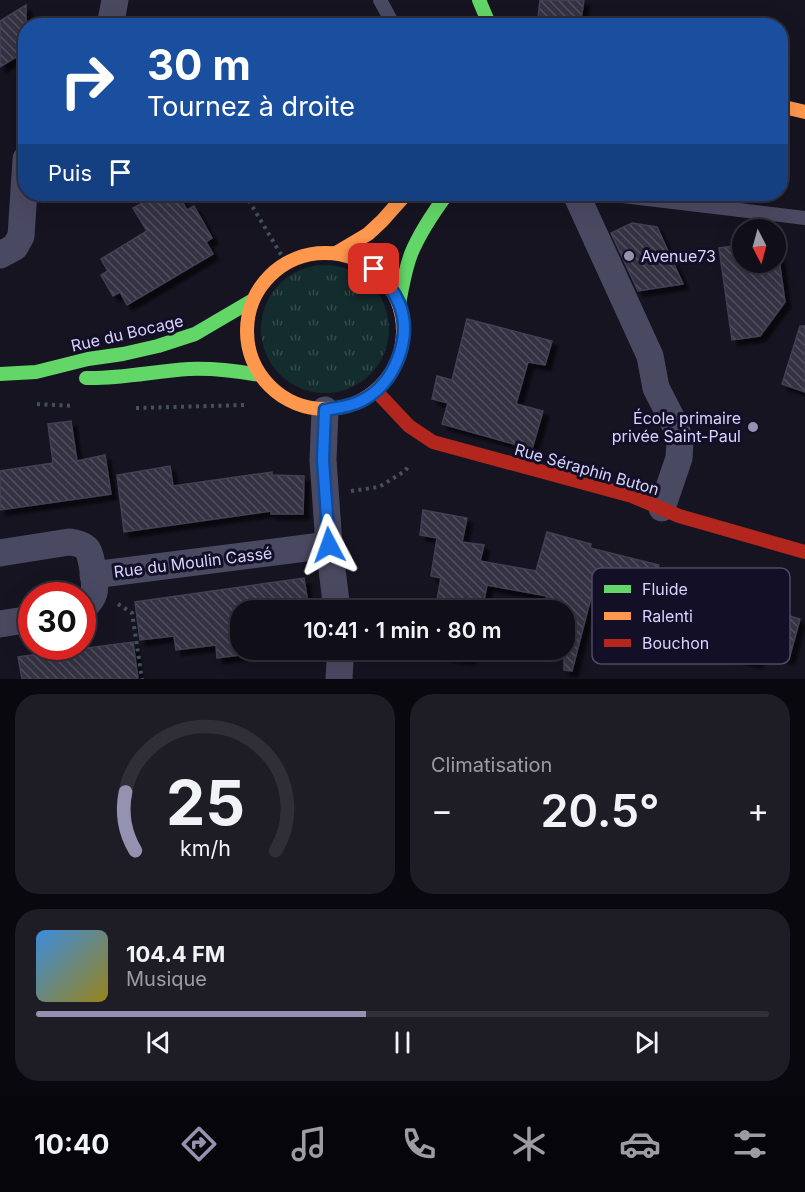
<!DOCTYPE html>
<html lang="fr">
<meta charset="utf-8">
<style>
:root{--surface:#100f19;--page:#1e1d26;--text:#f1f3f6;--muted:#9c9ca2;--line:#302f38;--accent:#9591b1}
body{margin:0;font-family:Inter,sans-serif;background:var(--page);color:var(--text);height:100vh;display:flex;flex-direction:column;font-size:22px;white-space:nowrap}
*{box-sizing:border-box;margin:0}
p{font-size:20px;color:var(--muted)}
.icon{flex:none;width:33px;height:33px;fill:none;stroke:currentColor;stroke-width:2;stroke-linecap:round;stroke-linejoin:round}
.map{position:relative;height:679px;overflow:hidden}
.sheet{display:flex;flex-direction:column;gap:15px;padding:15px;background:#09080e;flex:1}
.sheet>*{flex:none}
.guide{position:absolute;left:18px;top:18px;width:770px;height:183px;border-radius:24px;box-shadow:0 6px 24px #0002,0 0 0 2px var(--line);background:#1a4fa0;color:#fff;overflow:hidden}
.needle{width:39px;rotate:174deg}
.buttons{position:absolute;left:732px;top:219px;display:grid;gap:12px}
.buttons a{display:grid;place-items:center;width:54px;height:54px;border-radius:50%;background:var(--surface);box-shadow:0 6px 24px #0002,0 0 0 2px var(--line);font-size:30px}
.speed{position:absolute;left:18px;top:582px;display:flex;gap:12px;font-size:30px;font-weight:700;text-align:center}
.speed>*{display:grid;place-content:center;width:78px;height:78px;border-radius:50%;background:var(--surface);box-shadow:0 6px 24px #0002,0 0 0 2px var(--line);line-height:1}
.speed .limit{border:9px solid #d22;background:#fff;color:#111}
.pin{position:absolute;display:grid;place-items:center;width:51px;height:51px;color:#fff;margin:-26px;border-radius:12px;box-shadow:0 3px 9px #0006}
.me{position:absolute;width:66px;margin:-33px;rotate:356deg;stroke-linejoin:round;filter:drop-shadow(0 0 4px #0008)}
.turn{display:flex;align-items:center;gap:21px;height:126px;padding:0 30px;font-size:27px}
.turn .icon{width:78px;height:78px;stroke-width:2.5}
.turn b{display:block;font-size:42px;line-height:51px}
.then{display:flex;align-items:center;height:57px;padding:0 30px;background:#0003;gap:12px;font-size:22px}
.big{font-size:45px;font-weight:600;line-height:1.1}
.sheet .tile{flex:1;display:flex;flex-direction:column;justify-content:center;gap:9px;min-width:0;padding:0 21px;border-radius:24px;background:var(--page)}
.sheet .dial{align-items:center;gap:0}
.dial svg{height:156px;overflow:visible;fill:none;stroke:var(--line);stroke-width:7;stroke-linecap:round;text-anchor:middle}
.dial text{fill:var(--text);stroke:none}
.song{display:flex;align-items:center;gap:18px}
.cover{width:72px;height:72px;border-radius:9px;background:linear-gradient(135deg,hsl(210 70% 55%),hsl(50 70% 35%))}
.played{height:6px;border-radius:3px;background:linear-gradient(90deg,var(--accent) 45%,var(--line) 45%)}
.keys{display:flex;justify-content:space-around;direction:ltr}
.heat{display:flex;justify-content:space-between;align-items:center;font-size:33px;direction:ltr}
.sheet .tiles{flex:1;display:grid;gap:15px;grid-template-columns:1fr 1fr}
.tile:last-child{grid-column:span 2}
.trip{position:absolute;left:230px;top:600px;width:345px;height:60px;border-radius:24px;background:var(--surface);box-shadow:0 6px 24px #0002,0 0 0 2px var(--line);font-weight:600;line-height:60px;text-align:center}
.tabs{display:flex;height:96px;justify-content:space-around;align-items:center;background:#06060a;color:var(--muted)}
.tabs .icon{width:42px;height:42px}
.tabs .current{color:var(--accent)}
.tabs b{font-size:27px;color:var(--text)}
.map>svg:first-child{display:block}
.grass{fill:url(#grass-tufts)}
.building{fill:url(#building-back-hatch);stroke:#433f54;stroke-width:1.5;filter:url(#shadow)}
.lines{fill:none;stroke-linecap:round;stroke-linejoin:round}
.path{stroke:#44505f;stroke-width:4;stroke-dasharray:3 4.5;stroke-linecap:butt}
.lane{stroke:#4a4962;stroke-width:14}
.street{stroke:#4a4962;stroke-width:27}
.fast{stroke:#63d668;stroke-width:14}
.slow{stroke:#ff974d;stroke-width:14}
.jam{stroke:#b3261e;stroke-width:14}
.route-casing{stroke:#114b97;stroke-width:15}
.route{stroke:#1a73e8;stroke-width:10}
.poi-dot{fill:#9591b1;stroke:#130f26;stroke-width:2}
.labels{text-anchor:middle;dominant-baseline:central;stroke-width:6;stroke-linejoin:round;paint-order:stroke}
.poi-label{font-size:16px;fill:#d9d4ff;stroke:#130f26;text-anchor:start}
.street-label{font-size:16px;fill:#d9d4ff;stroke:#130f26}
.key{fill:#130f26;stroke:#4e4a67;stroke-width:1.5}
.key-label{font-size:16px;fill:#d9d4ff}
</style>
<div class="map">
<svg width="805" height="679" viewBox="0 0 805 679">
<defs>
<pattern id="grass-tufts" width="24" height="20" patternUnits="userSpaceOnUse" patternTransform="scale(1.5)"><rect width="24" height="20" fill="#132c2d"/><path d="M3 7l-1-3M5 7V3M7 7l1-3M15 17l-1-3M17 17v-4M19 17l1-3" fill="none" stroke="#354a4c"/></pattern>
<pattern id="building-back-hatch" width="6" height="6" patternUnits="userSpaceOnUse" patternTransform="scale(1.5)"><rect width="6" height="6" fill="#343243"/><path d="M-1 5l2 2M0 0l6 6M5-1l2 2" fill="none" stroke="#514f5f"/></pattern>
<filter id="shadow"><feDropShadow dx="5.5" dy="5.5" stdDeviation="1.5" flood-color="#0009"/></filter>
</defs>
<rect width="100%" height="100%" fill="#161421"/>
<circle class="grass" cx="325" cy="329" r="64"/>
<g class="building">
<path d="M540,0H584L580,26H537Z"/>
<path d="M26,5V51L0,67V21Z"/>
<path d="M159,194H178L187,210L194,206L212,238L206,242L213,254L127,305L120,292L113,296L101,275L108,271L101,259L147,231L133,208Z"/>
<path d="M632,223L657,227L683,284L638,291L611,233Z"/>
<path d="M776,238L785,302L760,336L732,340L719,248L742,245V262H776Z"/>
<path d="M467,319L552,341L545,365L528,362L516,404L543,411L532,449L442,424L448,403L432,399L437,376L452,380Z"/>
<path d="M800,326H805V392L782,384Z"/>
<path d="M71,421L77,461L105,455L111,494L0,510V471L53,463L48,424Z"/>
<path d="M170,466L173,486L272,472V475L304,476L303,514H271V511L124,532L117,475Z"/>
<path d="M423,510L467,518L462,542L484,545L480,561L536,571L547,532L591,544L590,548L659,565L652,596L595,582L572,671L564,670V610L544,606L547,596L487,585L482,610H435L441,578L431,576L437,538L420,535Z"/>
<path d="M304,578L309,610H240V655L217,658L216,645L176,650L174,636L140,640L135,602Z"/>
<path d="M704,597L775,617L776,612L800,619L789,659L760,651L757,663L726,655L729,643L694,633Z"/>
<path d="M133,642L138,679H22L18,657Z"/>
<path d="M428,650H471L469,660L428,653Z"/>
</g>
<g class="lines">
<g class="path">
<path d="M245,194L286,263"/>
<path d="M37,404L74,406"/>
<path d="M136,408L245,405"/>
<path d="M351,491L379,487L405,471L410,464"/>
<path d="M118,604L132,613L142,679"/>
</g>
<g class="lane">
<path d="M380,0L394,26"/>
<path d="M606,194L805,218"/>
</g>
<g class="street">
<path d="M110,26L115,0"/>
<path d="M576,194L650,356L656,388L675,425L680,442L679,458L662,508"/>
<path d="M0,255L15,247L21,236L26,159"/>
<path d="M325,410L323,460L329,545L337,610"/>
<path d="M0,553L69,542C75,543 83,544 87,549C92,555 96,587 94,593C92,600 88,604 82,609"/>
<path d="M93,575L329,545"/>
<path d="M0,624L32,619"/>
<path d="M339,679L340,661L339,650"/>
</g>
<g class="fast">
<path d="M479,0L490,26"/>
<path d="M399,304C402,287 405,270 411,254C420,232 433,213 447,194"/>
<path d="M0,374L36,372L88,359L123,354L158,346L195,334L253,300"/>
<path d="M86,378C121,379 155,371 189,369C213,368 237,371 260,375"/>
</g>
<g class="slow">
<path d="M780,106L805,112"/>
<circle cx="325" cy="331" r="78"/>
<path d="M336,253L368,234L382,221L406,194"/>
</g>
<path class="jam" d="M376,391L409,426L433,442L632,496L679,516L805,552"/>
</g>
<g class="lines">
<defs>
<path id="route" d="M329,545L323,460L325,410C337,408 349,407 361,401C395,384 413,338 399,303C393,289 384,280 374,269"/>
</defs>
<use href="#route" class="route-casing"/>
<use href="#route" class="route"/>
</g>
<g class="poi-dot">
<circle cx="629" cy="256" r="6"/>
<circle cx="753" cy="427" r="6"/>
</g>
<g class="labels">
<g class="poi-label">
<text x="641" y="256">Avenue73</text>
<text x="741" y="418" text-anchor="end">École primaire<tspan x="741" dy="18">privée Saint-Paul</tspan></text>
</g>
<g class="street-label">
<text transform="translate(127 333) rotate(-13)">Rue du Bocage</text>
<text transform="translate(587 469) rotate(16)">Rue Séraphin Buton</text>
<text transform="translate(193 562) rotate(-7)">Rue du Moulin Cassé</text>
</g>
</g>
<rect x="592" y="568" width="198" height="96" rx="9" class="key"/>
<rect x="604" y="585" width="27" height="8" fill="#63d668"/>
<rect x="604" y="612" width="27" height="8" fill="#ff974d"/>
<rect x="604" y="639" width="27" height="8" fill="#b3261e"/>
<g class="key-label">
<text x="642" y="595">Fluide</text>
<text x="642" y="622">Ralenti</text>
<text x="642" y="649">Bouchon</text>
</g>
</svg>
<div class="buttons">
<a><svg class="needle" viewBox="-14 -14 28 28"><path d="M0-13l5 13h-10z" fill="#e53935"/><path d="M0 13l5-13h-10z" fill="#9c9ca2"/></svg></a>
</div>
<div class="speed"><div class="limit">30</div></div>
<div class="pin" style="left:374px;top:269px;background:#d93025"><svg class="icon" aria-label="arrive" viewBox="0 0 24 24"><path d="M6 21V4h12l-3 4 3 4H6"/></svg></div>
<svg class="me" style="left:329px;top:545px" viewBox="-20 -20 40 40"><path d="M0-17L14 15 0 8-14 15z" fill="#1a73e8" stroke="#fff" stroke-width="4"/></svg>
<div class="trip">10:41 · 1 min · 80 m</div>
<div class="guide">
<div class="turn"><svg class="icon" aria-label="right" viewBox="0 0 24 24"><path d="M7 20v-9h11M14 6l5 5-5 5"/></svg><div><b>30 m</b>Tournez à droite</div></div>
<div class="then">Puis<svg class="icon" aria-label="arrive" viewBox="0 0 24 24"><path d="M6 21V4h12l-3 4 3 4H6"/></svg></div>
</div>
</div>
<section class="sheet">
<div class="tiles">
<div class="tile dial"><svg viewBox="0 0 100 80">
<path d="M14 69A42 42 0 1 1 86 69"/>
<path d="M14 69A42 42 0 0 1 9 39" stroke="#9591b1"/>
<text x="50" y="56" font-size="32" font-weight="700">25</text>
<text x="50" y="72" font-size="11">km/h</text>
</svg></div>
<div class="tile"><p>Climatisation</p>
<div class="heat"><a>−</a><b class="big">20.5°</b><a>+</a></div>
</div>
<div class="tile">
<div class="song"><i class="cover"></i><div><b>104.4 FM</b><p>Musique</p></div></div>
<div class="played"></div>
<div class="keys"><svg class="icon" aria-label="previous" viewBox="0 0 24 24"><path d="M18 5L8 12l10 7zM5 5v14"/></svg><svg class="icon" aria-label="pause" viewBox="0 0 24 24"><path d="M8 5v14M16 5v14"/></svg><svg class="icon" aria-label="next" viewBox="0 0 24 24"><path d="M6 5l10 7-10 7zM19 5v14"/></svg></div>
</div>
</div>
</section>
<nav class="tabs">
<b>10:40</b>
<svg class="icon current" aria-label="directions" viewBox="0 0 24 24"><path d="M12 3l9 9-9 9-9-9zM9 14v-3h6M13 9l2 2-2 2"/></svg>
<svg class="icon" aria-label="music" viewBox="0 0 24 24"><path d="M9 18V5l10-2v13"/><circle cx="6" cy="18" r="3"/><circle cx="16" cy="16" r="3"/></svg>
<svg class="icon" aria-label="phone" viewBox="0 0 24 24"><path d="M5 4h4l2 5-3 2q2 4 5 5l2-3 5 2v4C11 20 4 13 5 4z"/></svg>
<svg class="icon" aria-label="climate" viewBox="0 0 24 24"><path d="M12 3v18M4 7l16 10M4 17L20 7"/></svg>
<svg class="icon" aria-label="car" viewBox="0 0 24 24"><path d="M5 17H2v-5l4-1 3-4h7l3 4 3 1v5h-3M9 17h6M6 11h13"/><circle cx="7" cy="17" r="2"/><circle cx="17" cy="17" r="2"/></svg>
<svg class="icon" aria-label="filters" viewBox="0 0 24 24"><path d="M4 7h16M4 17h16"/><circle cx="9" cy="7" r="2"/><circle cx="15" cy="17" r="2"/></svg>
</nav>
